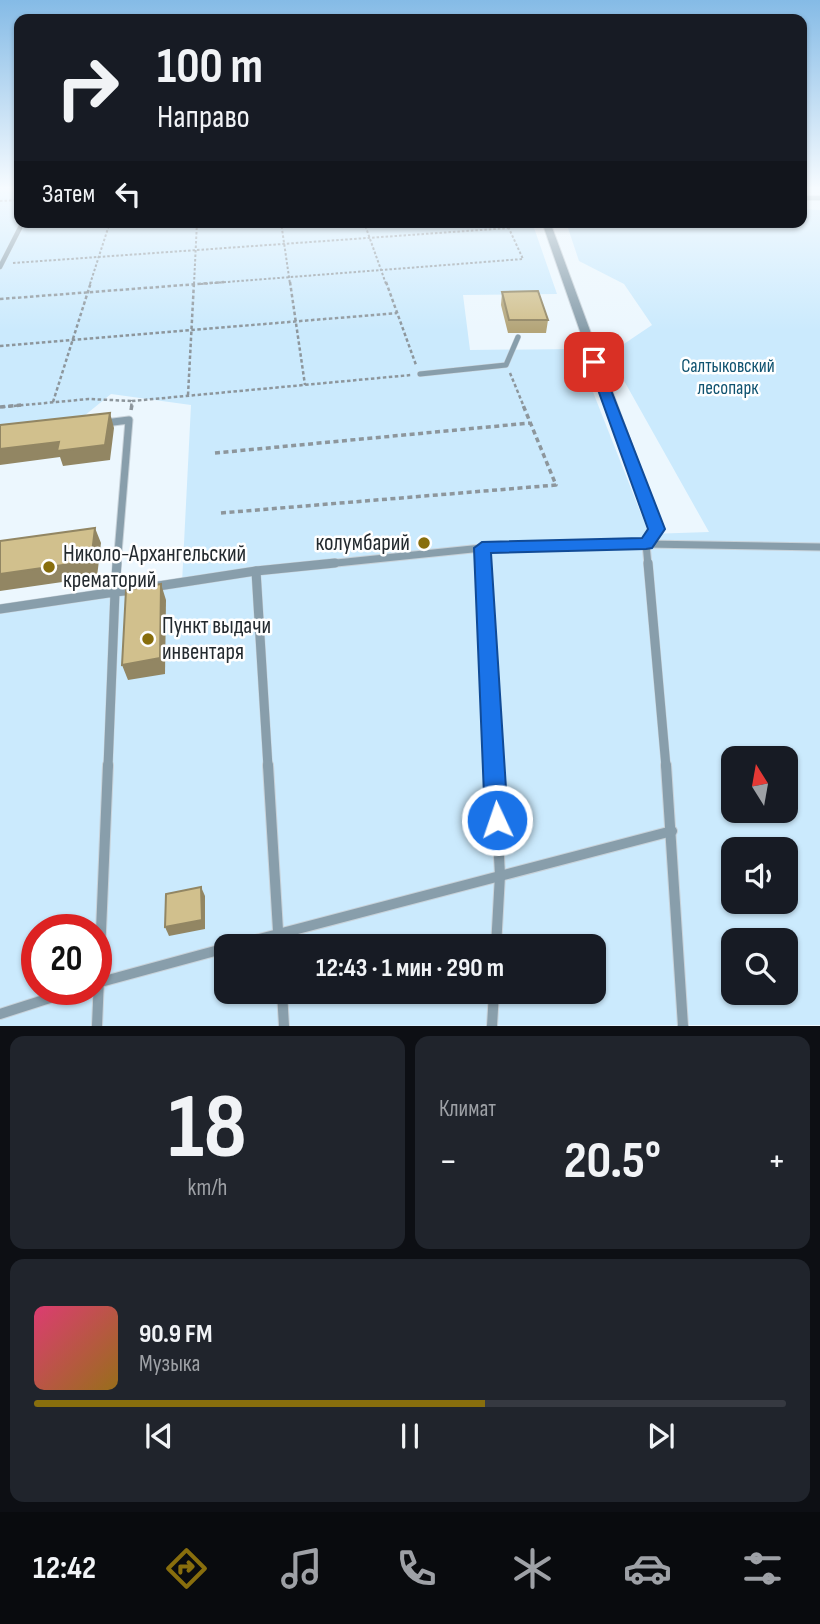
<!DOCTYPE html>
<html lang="ru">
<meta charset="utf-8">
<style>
:root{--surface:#171b24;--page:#20242c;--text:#f1f3f6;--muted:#9ea1a6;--line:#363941;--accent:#886e0d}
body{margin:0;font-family:"Sofia Sans Condensed",sans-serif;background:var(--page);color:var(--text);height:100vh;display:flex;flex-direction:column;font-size:26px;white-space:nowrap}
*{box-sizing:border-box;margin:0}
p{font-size:23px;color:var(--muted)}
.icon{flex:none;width:38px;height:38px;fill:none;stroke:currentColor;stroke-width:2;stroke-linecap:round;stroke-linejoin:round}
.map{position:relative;height:1026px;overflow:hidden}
.drawer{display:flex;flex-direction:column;gap:10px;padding:10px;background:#0d0f14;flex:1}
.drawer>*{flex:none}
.top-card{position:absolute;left:14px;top:14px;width:793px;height:214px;border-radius:14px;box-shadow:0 2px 5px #0004;background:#171b24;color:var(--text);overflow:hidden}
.needle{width:46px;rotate:349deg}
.buttons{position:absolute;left:721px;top:746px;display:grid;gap:14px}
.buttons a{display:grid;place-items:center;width:77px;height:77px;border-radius:14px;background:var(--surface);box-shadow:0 2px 5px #0004;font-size:35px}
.speed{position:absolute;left:21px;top:914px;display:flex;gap:14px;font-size:35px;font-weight:700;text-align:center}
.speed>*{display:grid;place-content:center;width:91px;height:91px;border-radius:50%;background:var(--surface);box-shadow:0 2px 5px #0004;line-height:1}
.speed .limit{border:10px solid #d22;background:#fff;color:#111}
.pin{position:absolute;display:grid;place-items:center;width:60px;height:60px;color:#fff;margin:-30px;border-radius:14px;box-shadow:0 4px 10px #0006}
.me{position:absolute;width:77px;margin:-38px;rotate:357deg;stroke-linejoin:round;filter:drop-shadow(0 0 5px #0008)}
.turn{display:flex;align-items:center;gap:24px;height:147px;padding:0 28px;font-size:32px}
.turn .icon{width:91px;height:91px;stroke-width:2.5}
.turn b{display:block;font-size:49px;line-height:60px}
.then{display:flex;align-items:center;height:66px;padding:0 28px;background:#0003;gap:14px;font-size:26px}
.big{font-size:52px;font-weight:700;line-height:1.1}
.drawer .tile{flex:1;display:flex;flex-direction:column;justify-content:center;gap:10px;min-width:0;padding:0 24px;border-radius:14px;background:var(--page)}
.drawer .dial{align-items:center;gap:0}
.dial b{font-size:91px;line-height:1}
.song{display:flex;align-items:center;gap:21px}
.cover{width:84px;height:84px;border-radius:10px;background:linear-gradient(135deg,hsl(340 70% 55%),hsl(40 70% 35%))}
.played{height:7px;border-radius:4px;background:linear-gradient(90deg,var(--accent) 60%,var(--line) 60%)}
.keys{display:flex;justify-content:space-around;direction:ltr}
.heat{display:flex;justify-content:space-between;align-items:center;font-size:38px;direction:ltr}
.drawer .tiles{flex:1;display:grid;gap:10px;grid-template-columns:1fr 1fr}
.tile:last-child{grid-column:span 2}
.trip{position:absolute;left:214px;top:934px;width:392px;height:70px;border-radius:14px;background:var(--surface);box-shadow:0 2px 5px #0004;font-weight:700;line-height:70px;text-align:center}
.menu{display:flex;height:112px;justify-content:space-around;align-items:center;background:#090b0e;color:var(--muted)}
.menu .icon{width:49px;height:49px}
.menu .active{color:var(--accent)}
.menu b{font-size:32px;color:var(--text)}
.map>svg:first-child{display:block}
.green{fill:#cbeafd;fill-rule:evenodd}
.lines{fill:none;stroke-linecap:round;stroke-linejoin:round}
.service-far4-casing{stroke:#c8d2d9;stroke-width:5}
.service-far3-casing{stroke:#c8d2d9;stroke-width:6}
.service-far2-casing{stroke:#c8d2d9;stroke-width:9}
.service-far1-casing{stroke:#c8d2d9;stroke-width:10}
.service-casing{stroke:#c8d2d9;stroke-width:12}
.minor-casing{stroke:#c8d2d9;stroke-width:2}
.path-far2{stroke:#8d969c;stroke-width:2;stroke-dasharray:2.5 2;stroke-linecap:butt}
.path-far1{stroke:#8d969c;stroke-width:2.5;stroke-dasharray:3.5 2.5;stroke-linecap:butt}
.path{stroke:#8d969c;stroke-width:3.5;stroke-dasharray:5 3.5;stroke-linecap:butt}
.service-far4{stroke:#889eab;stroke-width:4.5}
.service-far3{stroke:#889eab;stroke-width:5}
.service-far2{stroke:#889eab;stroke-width:7}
.service-far1{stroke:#889eab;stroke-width:9}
.service{stroke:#889eab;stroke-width:10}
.minor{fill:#889eab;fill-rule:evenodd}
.wall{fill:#b4a579}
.shaded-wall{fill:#928663}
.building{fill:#d1c08d;stroke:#928663;stroke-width:2}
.route{fill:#1a73e8;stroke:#114b97;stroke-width:2}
.poi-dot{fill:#886e0d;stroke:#fff;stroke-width:2.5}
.labels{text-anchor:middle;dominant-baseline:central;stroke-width:5;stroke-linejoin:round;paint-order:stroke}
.far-park-label{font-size:19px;fill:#105370;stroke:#fff}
.poi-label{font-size:23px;fill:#232a2f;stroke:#fff;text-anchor:start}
</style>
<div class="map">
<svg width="820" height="1026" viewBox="0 0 820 1026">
<rect width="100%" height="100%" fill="#ecf7fe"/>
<path class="green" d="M0,187H19V222H532L557,294L463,295L470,350L576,349L649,534L709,532L609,354L652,325L624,284L579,261L566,222H802V209L820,210V1025L0,1026V611L182,583L191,405L111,394L84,416L0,427ZM733,758H786V810H733ZM733,849H786V901H733ZM37,929H96V989H37ZM733,940H786V992H733ZM226,947H593V992H226Z"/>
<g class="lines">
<defs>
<path id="service-far4" d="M0,267L23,222"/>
<path id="service-far3" d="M420,374L506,365L518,337"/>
<g id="service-far2">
<path d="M105,423L129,420L117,565"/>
<path d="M646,544L820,547"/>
<path d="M482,548L483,565"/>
<path d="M317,565L482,548L646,544L648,565"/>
</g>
<g id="service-far1">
<path d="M117,563L115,592L133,590"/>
<path d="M483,563L494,767"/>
<path d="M648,563L666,767"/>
<path d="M256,571L268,767"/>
<path d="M152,587L256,571L335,563"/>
<path d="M0,609L115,592L108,767"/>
</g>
<g id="service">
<path d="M268,765L279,947"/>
<path d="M494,765L500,875L496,947"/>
<path d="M666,765L683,1026"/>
<path d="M229,947L672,831"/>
<path d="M97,983L226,948"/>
<path d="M282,992L284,1026"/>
<path d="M0,1014L78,989"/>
<path d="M97,1026L108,765"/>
<path d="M492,1026L494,992"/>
</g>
<g id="minor">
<rect x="802" y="196" width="18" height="4"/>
<path d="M542,222H550L663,529L651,548H641L639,544L649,529Z"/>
</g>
</defs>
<use href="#service-far4" class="service-far4-casing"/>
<use href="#service-far3" class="service-far3-casing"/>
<use href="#service-far2" class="service-far2-casing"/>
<use href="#service-far1" class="service-far1-casing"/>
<use href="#service" class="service-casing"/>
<use href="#minor" class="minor-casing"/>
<g class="path-far2">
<path d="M0,201L19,200"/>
<path d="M281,222L290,284"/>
<path d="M364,222L386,284"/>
<path d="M34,225L73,222"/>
<path d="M13,263L509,228"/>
<path d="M90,284L110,222"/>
<path d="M194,284L197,222"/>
<path d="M201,284L523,259L506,222"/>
</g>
<g class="path-far1">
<path d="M290,282L305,385"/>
<path d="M386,282L416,365"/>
<path d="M0,299L224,282"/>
<path d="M0,346L397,313"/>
<path d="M510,373L524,407"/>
<path d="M188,395L194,282"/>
<path d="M53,402L91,282"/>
<path d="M2,407L89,399L132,401"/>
<path d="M131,407L132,401L411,375"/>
</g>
<g class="path">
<path d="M0,407L21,405"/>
<path d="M131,410L132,405"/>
<path d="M215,453L530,423"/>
<path d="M221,513L556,485L523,405"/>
</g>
<use href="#service-far4" class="service-far4"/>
<use href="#service-far3" class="service-far3"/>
<use href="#service-far2" class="service-far2"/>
<use href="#service-far1" class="service-far1"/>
<use href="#service" class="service"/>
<use href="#minor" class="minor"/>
</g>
<path class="wall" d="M502,292L548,320L546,333H508L501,305Z"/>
<g class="shaded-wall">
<path d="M110,413L114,428L110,460L63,466L60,457L0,465V449Z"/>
<path d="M95,528L101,543L97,577L0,591V574Z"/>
<path d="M161,584L166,600L165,674L128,680L122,665Z"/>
<path d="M201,887L205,896V929L169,936L165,927Z"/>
</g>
<g class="building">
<path d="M538,291L548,320H509L502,292Z"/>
<path d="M110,413L105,445L57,451L59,442L0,449V425Z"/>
<path d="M95,528L91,561L0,574V541Z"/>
<path d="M161,584L160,658L122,665L126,590Z"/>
<path d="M201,887L202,920L165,927L166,894Z"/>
</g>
<linearGradient id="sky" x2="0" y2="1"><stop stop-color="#85bbe6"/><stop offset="0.57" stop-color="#f6fbff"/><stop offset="1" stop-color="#f6fbff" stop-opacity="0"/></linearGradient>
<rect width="820" height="330" fill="url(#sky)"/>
<path class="route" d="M594,358L600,362L665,529L652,548L646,549L491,553L508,820L505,828L497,831L489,828L485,820L474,548L482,542L642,538L648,529L588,362Z"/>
<g class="poi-dot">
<circle cx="424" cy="543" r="7"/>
<circle cx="49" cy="567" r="7"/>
<circle cx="148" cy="639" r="7"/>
</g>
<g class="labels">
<g class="far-park-label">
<text x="728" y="366">Салтыковский<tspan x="728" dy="22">лесопарк</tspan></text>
</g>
<g class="poi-label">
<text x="410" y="543" text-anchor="end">колумбарий</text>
<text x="63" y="554">Николо-Архангельский<tspan x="63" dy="26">крематорий</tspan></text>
<text x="162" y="626">Пункт выдачи<tspan x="162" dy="26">инвентаря</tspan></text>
</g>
</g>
</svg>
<div class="buttons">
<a><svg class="needle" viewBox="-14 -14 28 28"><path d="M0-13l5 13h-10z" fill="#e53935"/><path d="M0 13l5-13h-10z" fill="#9ea1a6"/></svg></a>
<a><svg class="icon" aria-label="sound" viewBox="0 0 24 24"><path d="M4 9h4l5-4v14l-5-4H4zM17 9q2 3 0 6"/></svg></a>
<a><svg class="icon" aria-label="search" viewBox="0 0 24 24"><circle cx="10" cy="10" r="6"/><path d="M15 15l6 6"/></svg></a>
</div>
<div class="speed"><div class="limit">20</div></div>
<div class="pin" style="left:594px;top:362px;background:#d93025"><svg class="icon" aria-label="arrive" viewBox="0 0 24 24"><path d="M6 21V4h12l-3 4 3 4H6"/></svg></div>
<svg class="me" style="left:497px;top:820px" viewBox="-20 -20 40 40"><circle r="17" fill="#1a73e8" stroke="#fff" stroke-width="3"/><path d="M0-11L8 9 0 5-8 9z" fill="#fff"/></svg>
<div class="trip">12:43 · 1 мин · 290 m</div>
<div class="top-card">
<div class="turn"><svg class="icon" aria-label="right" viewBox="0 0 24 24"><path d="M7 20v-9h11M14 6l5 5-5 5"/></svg><div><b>100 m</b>Направо</div></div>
<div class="then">Затем<svg class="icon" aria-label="left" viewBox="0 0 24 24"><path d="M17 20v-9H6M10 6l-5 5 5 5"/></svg></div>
</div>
</div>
<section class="drawer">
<div class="tiles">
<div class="tile dial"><b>18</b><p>km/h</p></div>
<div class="tile"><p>Климат</p>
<div class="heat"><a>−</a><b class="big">20.5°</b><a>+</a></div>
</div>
<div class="tile">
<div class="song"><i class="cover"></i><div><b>90.9 FM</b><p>Музыка</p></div></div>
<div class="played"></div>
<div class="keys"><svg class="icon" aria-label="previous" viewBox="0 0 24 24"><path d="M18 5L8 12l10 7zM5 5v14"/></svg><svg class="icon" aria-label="pause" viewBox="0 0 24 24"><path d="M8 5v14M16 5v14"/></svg><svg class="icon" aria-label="next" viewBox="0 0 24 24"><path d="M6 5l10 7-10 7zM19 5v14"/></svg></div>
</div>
</div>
</section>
<nav class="menu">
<b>12:42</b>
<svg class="icon active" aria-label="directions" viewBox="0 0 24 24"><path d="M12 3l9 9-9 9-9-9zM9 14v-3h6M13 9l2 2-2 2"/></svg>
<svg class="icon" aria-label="music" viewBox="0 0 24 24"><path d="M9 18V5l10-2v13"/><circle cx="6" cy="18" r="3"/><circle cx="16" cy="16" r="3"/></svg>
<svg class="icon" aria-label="phone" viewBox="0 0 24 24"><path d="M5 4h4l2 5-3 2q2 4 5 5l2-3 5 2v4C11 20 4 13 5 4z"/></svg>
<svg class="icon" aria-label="climate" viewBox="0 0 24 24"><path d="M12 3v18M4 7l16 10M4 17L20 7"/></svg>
<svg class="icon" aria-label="car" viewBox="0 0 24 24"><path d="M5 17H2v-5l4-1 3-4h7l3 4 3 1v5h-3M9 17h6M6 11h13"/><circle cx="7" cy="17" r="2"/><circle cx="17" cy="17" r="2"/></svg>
<svg class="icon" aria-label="filters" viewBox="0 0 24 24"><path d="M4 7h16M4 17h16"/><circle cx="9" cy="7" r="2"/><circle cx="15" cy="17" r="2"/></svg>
</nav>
